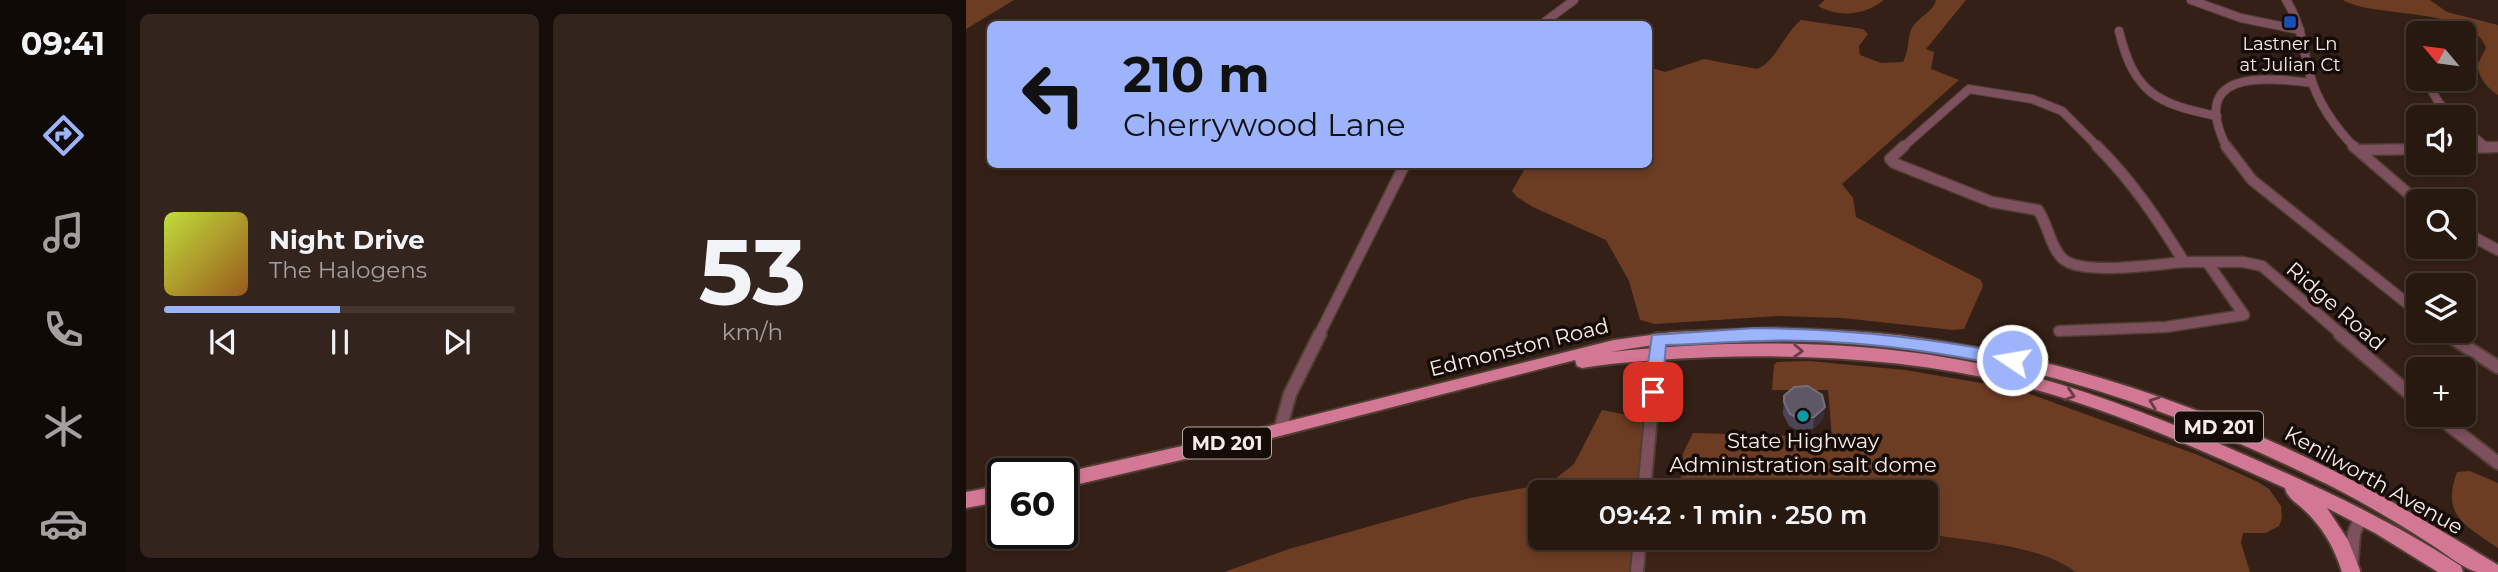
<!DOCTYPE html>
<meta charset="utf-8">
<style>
:root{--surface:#271810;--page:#33251e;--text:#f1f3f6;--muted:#a4a09f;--line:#433730;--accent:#9db4fd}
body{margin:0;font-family:Montserrat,sans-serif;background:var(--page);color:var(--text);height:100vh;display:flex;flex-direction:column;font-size:26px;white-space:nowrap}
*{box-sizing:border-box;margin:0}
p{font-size:23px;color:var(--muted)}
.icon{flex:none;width:38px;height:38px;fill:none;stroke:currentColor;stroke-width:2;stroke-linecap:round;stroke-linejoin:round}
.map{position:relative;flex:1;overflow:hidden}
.panel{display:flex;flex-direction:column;gap:14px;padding:14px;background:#150d09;width:840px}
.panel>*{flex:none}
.hud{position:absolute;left:21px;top:21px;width:665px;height:147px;border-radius:10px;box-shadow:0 4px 10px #0003,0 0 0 2px var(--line);background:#9db4fd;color:#111;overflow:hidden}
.needle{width:46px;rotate:299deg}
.tools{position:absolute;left:1440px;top:21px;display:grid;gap:14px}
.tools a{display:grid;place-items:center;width:70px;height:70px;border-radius:10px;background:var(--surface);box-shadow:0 4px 10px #0003,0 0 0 2px var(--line);font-size:35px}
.speed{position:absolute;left:21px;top:458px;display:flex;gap:14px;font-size:35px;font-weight:700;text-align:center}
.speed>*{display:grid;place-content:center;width:91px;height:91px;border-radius:50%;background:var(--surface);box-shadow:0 4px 10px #0003,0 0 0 2px var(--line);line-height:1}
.speed .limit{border:4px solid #111;border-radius:10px;background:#fff;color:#111}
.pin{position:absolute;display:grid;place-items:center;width:60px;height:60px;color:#fff;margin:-30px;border-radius:14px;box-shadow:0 4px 10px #0006}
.me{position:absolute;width:77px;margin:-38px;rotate:282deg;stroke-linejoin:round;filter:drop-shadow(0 0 5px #0008)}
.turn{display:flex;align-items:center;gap:24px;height:147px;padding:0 21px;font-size:32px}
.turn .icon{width:91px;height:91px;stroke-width:2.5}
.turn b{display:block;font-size:49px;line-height:60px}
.panel .card{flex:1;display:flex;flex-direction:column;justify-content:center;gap:10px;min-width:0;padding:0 24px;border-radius:10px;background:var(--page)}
.panel .dial{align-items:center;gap:0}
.dial b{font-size:91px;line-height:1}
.song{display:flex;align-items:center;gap:21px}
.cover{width:84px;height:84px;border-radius:10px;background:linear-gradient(135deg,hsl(70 70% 55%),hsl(30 70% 35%))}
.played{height:7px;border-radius:4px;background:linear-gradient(90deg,var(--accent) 50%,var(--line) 50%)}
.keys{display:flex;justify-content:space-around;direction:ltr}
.panel .tiles{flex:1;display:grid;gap:14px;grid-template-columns:repeat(2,1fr)}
.trip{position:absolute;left:562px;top:480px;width:410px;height:70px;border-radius:10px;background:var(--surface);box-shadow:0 4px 10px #0003,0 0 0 2px var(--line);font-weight:600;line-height:70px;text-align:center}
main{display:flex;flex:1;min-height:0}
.tabs{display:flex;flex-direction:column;width:126px;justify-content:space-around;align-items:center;background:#100a06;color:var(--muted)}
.tabs .icon{width:49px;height:49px}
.tabs .active{color:var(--accent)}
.tabs b{font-size:32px;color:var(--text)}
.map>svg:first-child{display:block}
.built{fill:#3e2416}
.forest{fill:#6d3d23}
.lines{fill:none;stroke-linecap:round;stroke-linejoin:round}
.minor-far2-casing{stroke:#503d33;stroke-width:10}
.minor-far1-casing{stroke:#503d33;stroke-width:13}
.minor-casing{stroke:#503d33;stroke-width:16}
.major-casing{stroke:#503d33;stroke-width:4}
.minor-far2{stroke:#7c505d;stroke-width:8}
.minor-far1{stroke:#7c505d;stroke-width:10}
.minor{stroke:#7c505d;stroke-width:12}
.major{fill:#d27794;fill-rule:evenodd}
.wall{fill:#4a4557}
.shaded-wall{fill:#392e36}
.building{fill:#5d5766;stroke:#766e7a;stroke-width:2}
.oneway{stroke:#6a3c47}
.route{fill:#9db4fd;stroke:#6675a4;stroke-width:2}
.transit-dot{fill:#1a4fb4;stroke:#150c08;stroke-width:2.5}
.culture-dot{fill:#0f9aa8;stroke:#150c08;stroke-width:2.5}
.labels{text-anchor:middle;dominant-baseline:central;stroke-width:7;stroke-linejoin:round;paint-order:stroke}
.far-poi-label{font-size:18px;fill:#faece5;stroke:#150c08}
.shield{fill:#150c08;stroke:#b5a9a3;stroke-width:2}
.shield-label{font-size:19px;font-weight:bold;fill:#faece5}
.street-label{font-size:21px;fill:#faece5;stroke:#150c08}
.poi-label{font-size:21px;fill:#faece5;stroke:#150c08}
</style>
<main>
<nav class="tabs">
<b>09:41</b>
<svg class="icon active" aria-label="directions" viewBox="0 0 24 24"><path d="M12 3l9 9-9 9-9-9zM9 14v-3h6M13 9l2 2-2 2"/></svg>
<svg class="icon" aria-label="music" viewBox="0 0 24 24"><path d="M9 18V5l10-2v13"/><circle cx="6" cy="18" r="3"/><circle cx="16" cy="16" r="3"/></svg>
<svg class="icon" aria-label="phone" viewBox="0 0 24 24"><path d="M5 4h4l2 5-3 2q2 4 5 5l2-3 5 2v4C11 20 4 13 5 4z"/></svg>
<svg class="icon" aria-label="climate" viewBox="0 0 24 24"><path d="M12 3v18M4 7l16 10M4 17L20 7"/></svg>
<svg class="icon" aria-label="car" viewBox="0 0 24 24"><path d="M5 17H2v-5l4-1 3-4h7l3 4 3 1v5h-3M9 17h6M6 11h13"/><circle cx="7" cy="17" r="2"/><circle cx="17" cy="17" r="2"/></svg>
</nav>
<section class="panel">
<div class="tiles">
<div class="card">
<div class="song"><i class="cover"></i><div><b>Night Drive</b><p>The Halogens</p></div></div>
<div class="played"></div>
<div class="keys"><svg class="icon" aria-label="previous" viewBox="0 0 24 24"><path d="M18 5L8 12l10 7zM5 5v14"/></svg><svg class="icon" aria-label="pause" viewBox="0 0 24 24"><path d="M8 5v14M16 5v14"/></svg><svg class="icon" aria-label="next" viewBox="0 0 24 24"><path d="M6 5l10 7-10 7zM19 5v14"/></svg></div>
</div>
<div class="card dial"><b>53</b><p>km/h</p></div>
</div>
</section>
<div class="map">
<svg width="1532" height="572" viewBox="0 0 1532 572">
<rect width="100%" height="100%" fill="#342016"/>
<path class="built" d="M959,534L1031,544L1084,558L1096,562L1108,572H671L674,537H959Z"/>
<g class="forest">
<path d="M0,0H48L0,29Z"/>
<path d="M859,0H918C899,15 874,18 852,6Z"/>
<path d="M970,0H1000L960,49L968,52L965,69L993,80L876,184L887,198L890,217L1015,280L1017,286L998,329L987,330L876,318L812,316L689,324L674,320L663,281L640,240L567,207L551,197L546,191L561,165L682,164L683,67L699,72L738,59L791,69C809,62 819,33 835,20L897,29L902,34L893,46L894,55L915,63L937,62C944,49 941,39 945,30C951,17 967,13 970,0Z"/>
<path d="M1377,0H1464L1481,12L1532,25V95C1520,87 1514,79 1511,65L1520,48C1507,6 1409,19 1377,0Z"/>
<path d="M843,361L939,370L1050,389L1232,455L1292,482L1303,489L1315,506L1316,518L1313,526L1300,533H1277L1275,543L1284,572H1109C1079,546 999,540 959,534V492H714L717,453L727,433L866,437L862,390H806L808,365L811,362Z"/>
<path d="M636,410L685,420L678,492H574V537H674L671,572H258L323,549L504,498L584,483L608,464Z"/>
<path d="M1504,471L1532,483V548C1499,525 1475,516 1491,472Z"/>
</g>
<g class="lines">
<defs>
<g id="minor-far2">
<path d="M1225,0L1275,18L1334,30"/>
<path d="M1320,0C1336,24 1337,51 1345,78C1353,106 1370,128 1389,148"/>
<path d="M576,24L608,0"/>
<path d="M1153,31C1168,93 1191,104 1251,116"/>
<path d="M1450,36L1444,42L1452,63"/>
<path d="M1459,79L1473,103L1487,117"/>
<path d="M1498,128L1521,148"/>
<path d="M936,148L1003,89L1066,99L1096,111L1133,148"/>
<path d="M1261,148C1222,71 1295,76 1346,83"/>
<path d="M1498,148L1532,147"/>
</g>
<g id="minor-far1">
<path d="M938,146L924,159L928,163L1026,202L1072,210C1082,224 1084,247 1097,259C1117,276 1192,264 1218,262"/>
<path d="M1131,146C1167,182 1192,220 1218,262"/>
<path d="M1260,146L1286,180L1452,312"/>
<path d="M1387,146L1452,202"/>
<path d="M1498,148L1532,147"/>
<path d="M1393,150L1452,149"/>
<path d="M1498,232L1532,250"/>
<path d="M1218,262H1277L1296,266L1376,335"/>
<path d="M1093,331L1200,327L1278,315L1241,262"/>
<path d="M1476,331L1483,335"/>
<path d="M353,335L439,164"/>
</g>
<g id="minor">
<path d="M1374,334L1452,401"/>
<path d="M1480,334L1532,367"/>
<path d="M1470,415L1532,463"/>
<path d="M314,430L324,394L354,334"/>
<path d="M678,492L692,339"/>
<path d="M671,572L674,537"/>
<path d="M1385,572L1388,533L1395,517"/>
</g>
<g id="major">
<path d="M809,328C857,330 905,331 952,338C1096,358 1236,405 1366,470C1423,498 1477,532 1532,565V572C1526,572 1517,572 1511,572C1498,569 1477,552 1466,545C1427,520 1387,496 1346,477C1170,391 989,337 792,340C742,341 693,342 645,352C778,338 919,339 1050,372C1128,392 1204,422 1279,455C1353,487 1426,521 1495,566L1497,572H1472L1409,533L1361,508L1382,540L1394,570V572H1376C1368,547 1357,527 1337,509C1330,502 1321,498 1319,488C1231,448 1141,407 1048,384C950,360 848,354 748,357C704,359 660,361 616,368L611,366L609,360L283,444L96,488V474H94L96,473L283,431L648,340L707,332Z"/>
<path d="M37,485V501L0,508V492Z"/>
</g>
</defs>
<use href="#minor-far2" class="minor-far2-casing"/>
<use href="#minor-far1" class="minor-far1-casing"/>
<use href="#minor" class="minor-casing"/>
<use href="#major" class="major-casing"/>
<use href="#minor-far2" class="minor-far2"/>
<use href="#minor-far1" class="minor-far1"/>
<use href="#minor" class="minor"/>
<use href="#major" class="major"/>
</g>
<path class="wall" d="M818,396L859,407L857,419L847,429L831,430L823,426L817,414Z"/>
<path class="shaded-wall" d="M859,407L857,419L847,429L848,417Z"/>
<path class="building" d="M842,386L856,395L859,407L848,417L832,418L824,414L818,402V396L828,387Z"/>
<defs><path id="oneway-chevron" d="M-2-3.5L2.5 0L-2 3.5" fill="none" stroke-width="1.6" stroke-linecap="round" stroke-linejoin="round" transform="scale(1.75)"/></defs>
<g class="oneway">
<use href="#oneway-chevron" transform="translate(832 351) rotate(2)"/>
<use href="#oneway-chevron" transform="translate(1104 395) rotate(18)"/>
<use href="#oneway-chevron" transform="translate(1188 402) rotate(-160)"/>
</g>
<path class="route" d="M789,328C876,329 961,337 1046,354L1052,356L1055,360L1052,365L1046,367C987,355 927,345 866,342C811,338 755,343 700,345L696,392L693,397H681L678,392L686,335Z"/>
<rect class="transit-dot" x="1317" y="15" width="14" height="14" rx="3.5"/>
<circle class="culture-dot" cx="837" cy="416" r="7"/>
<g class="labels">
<g class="far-poi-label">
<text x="1324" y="44">Lastner Ln<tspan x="1324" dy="21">at Julian Ct</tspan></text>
</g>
<g class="shield">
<rect x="1209" y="411.5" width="88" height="31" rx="5"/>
<rect x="217" y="427.5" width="88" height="31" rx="5"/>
</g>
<g class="shield-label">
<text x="1253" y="427">MD 201</text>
<text x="261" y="443">MD 201</text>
</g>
<g class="street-label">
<text transform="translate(1370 306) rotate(41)">Ridge Road</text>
<text transform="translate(553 347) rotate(-14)">Edmonston Road</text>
<text transform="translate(1408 480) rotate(29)">Kenilworth Avenue</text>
</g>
<g class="poi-label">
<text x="837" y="440">State Highway<tspan x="837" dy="24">Administration salt dome</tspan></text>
</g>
</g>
</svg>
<div class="tools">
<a><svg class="needle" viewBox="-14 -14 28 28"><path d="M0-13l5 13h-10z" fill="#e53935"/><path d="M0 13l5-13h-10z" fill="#a4a09f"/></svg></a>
<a><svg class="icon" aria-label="sound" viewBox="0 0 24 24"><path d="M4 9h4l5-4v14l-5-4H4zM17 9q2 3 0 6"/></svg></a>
<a><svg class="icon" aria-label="search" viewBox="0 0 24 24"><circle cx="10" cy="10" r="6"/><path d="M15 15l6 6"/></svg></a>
<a><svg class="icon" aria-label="layers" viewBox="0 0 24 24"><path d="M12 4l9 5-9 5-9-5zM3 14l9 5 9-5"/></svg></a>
<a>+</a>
</div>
<div class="speed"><div class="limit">60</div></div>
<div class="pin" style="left:687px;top:392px;background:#d93025"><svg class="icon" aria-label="arrive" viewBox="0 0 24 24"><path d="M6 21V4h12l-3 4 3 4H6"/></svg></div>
<svg class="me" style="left:1046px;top:360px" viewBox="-20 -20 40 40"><circle r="17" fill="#9db4fd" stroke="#fff" stroke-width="3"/><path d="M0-11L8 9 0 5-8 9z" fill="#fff"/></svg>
<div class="trip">09:42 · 1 min · 250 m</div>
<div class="hud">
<div class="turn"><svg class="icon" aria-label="left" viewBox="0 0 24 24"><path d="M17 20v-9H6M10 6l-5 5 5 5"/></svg><div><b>210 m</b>Cherrywood Lane</div></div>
</div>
</div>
</main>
